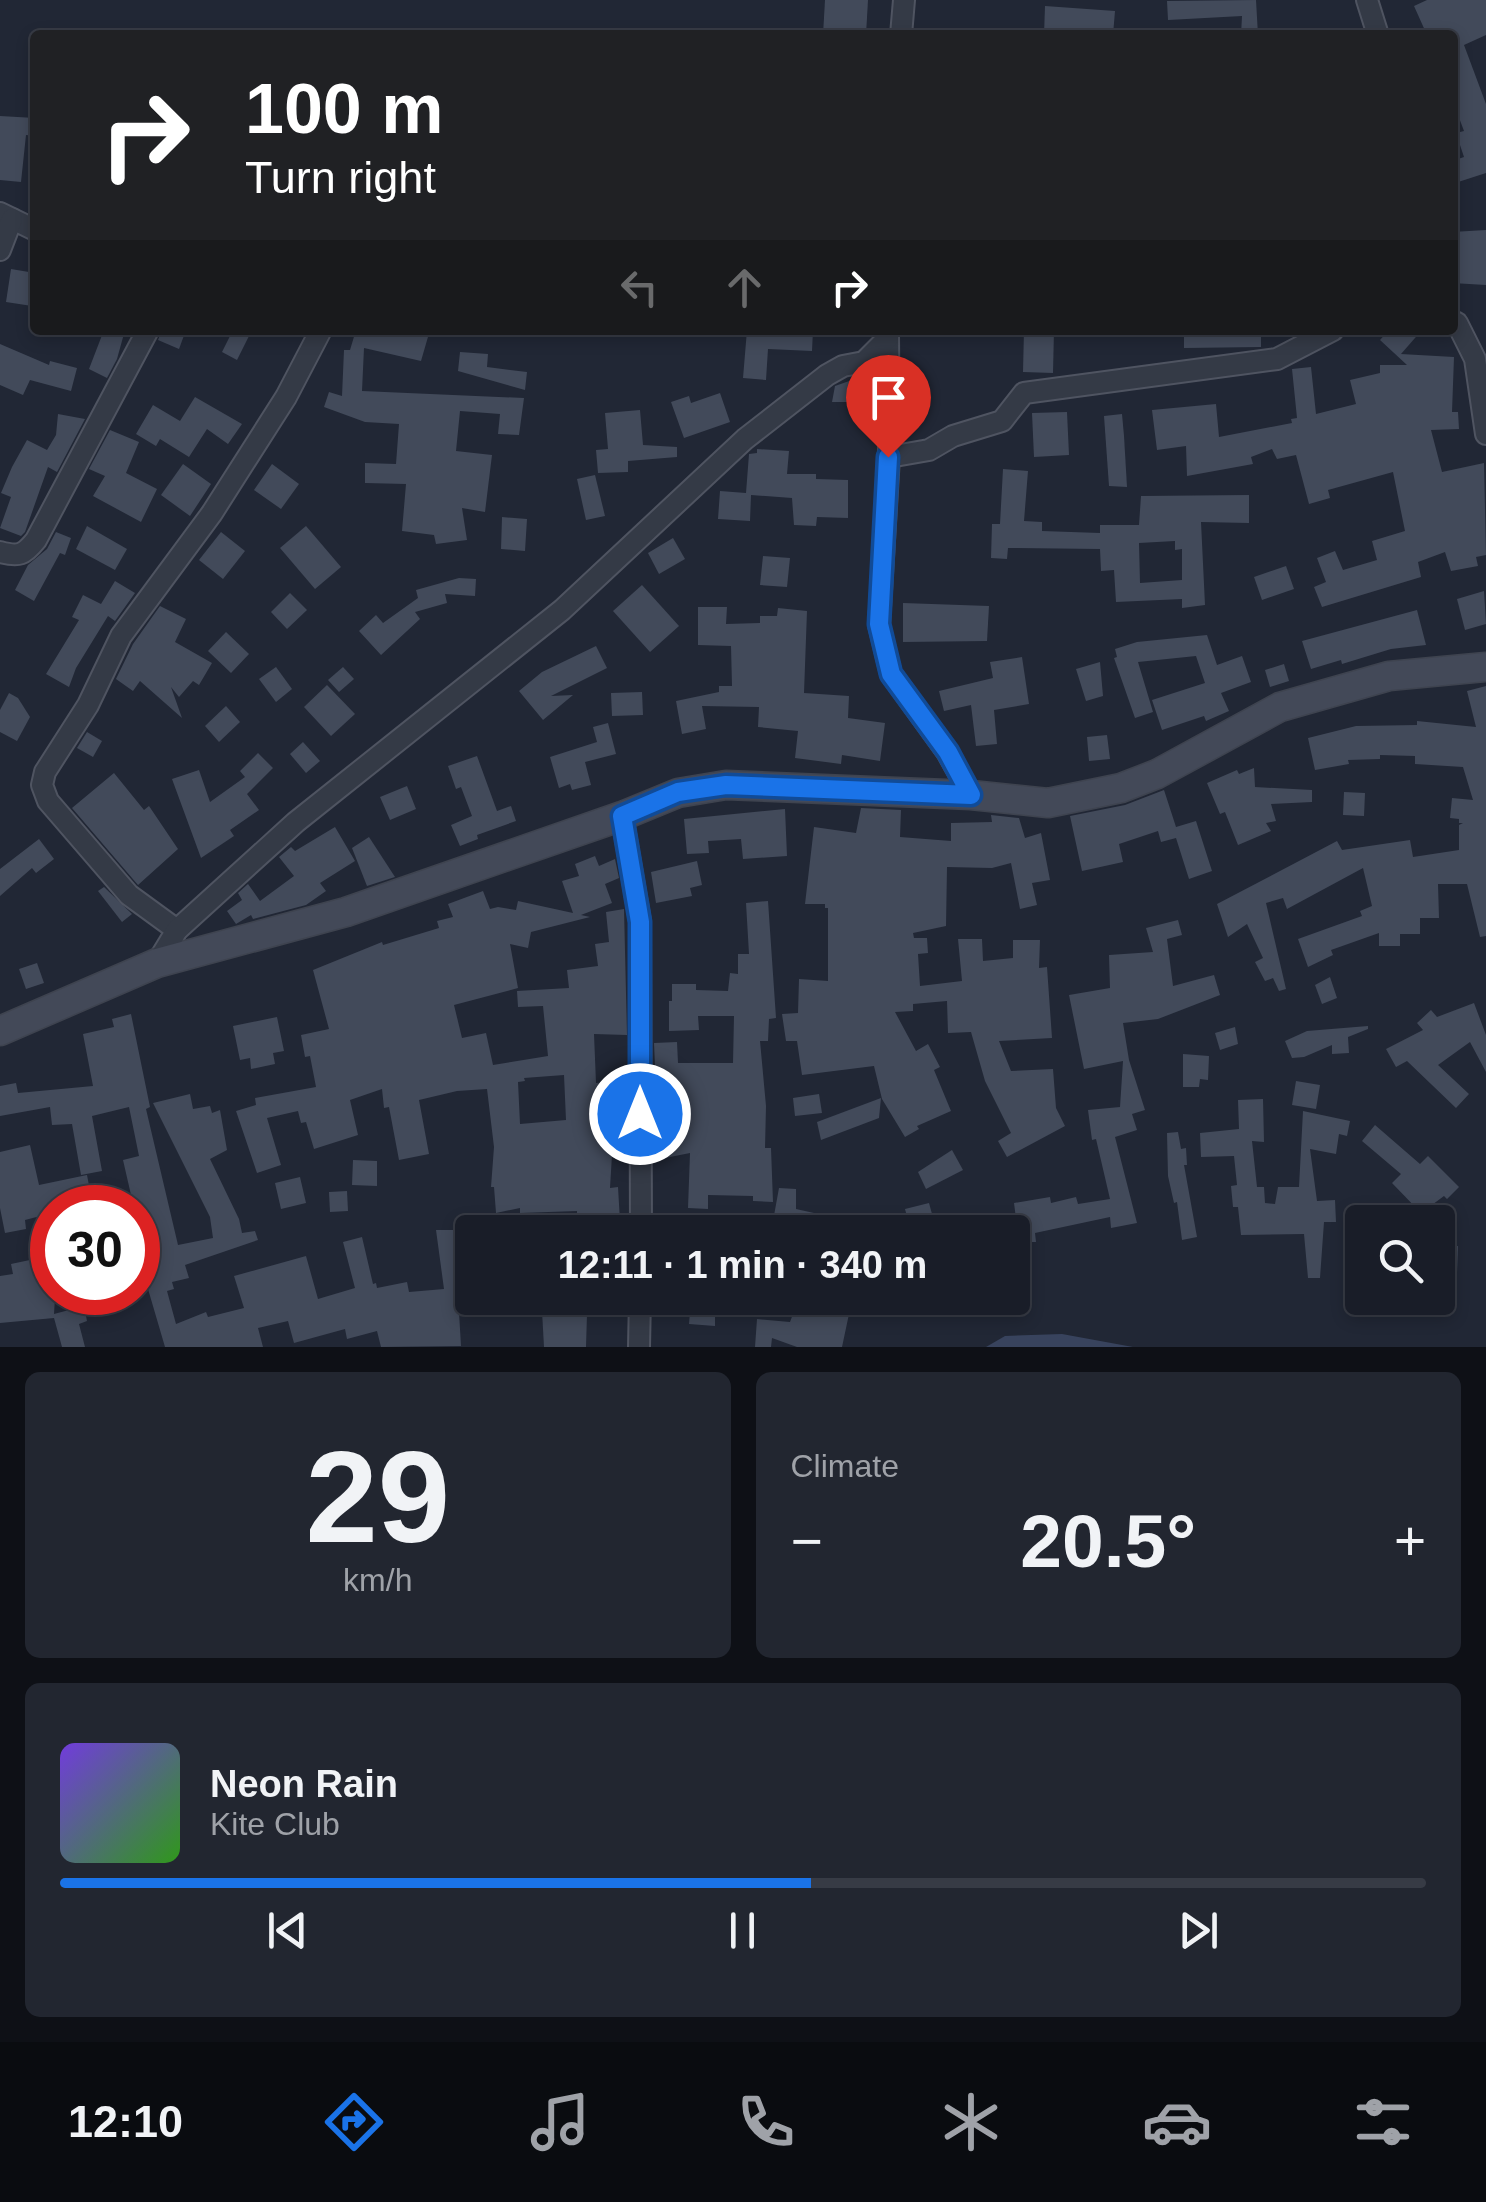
<!DOCTYPE html>
<meta charset="utf-8">
<style>
:root{--surface:#191d28;--page:#222630;--text:#f1f3f6;--muted:#9fa2a8;--line:#373b45;--accent:#1a73e8}
body{margin:0;font-family:Arial,sans-serif;background:var(--page);color:var(--text);height:100vh;display:flex;flex-direction:column;font-size:38px;white-space:nowrap}
*{box-sizing:border-box;margin:0}
p{font-size:32px;color:var(--muted)}
.icon{flex:none;width:55px;height:55px;fill:none;stroke:currentColor;stroke-width:2;stroke-linecap:round;stroke-linejoin:round}
.map{position:relative;height:1347px;overflow:hidden}
.side{display:flex;flex-direction:column;gap:25px;padding:25px;background:#0e1016;flex:1}
.side>*{flex:none}
.guide{position:absolute;left:30px;top:30px;width:1428px;height:305px;border-radius:10px;box-shadow:0 5px 15px #0003,0 0 0 2px var(--line);background:#202124;color:#fff;overflow:hidden}
.controls{position:absolute;left:1345px;top:1205px;display:grid;gap:20px}
.controls a{display:grid;place-items:center;width:110px;height:110px;border-radius:10px;background:var(--surface);box-shadow:0 5px 15px #0003,0 0 0 2px var(--line);font-size:50px}
.speed{position:absolute;left:30px;top:1185px;display:flex;gap:20px;font-size:50px;font-weight:700;text-align:center}
.speed>*{display:grid;place-content:center;width:130px;height:130px;border-radius:50%;background:var(--surface);box-shadow:0 5px 15px #0003,0 0 0 2px var(--line);line-height:1}
.speed .limit{border:15px solid #d22;background:#fff;color:#111}
.pin{position:absolute;display:grid;place-items:center;width:85px;height:85px;color:#fff;margin:-102px -42px;border-radius:50% 50% 50% 0;rotate:-45deg;box-shadow:0 0 10px #0007}
.pin .icon{rotate:45deg}
.me{position:absolute;width:110px;margin:-55px;rotate:0deg;stroke-linejoin:round;filter:drop-shadow(0 0 8px #0008)}
.turn{display:flex;align-items:center;gap:35px;height:210px;padding:0 50px;font-size:45px}
.turn .icon{width:130px;height:130px;stroke-width:2.5}
.turn b{display:block;font-size:70px;line-height:85px}
.lanes{display:flex;align-items:center;height:95px;padding:0 50px;background:#0003;justify-content:center;gap:50px;direction:ltr}
.lanes .off{opacity:.35}
.big{font-size:75px;font-weight:700;line-height:1.1}
.side .card{flex:1;display:flex;flex-direction:column;justify-content:center;gap:15px;min-width:0;padding:0 35px;border-radius:15px;background:var(--page)}
.side .dial{align-items:center;gap:0}
.dial b{font-size:130px;line-height:1}
.song{display:flex;align-items:center;gap:30px}
.cover{width:120px;height:120px;border-radius:15px;background:linear-gradient(135deg,hsl(260 70% 55%),hsl(110 70% 35%))}
.played{height:10px;border-radius:5px;background:linear-gradient(90deg,var(--accent) 55%,var(--line) 55%)}
.keys{display:flex;justify-content:space-around;direction:ltr}
.heat{display:flex;justify-content:space-between;align-items:center;font-size:55px;direction:ltr}
.side .tiles{flex:1;display:grid;gap:25px;grid-template-columns:1fr 1fr}
.card:last-child{grid-column:span 2}
.trip{position:absolute;left:455px;top:1215px;width:575px;height:100px;border-radius:10px;background:var(--surface);box-shadow:0 5px 15px #0003,0 0 0 2px var(--line);font-weight:700;line-height:100px;text-align:center}
.dock{display:flex;height:160px;justify-content:space-around;align-items:center;background:#0a0c10;color:var(--muted)}
.dock .icon{width:70px;height:70px}
.dock .active{color:var(--accent)}
.dock b{font-size:45px;color:var(--text)}
.map>svg:first-child{display:block}
.water{fill:#38435d}
.building{fill:#424a5a;fill-rule:evenodd}
.lines{fill:none;stroke-linecap:round;stroke-linejoin:round}
.street-casing{stroke:#4f5461;stroke-width:24}
.secondary-casing{stroke:#3e434f;stroke-width:31}
.street{stroke:#343a46;stroke-width:20}
.secondary{stroke:#434958;stroke-width:28}
.route-casing{stroke:#114b97;stroke-width:25}
.route{stroke:#1a73e8;stroke-width:18}
</style>
<div class="map">
<svg width="1486" height="1347" viewBox="0 0 1486 1347">
<rect width="100%" height="100%" fill="#212735"/>
<path class="water" d="M1062,1334L1133,1347H986L1005,1336Z"/>
<g class="building">
<path d="M825,0H868L866,35H823Z"/>
<path d="M1256,0L1258,35H1241L1242,16L1168,20L1167,1Z"/>
<path d="M1427,0H1486V35L1464,45L1486,104V173L1452,184V161L1464,157L1456,133L1464,131L1452,99V35H1427L1414,6Z"/>
<path d="M1045,6L1115,11L1113,35H1044Z"/>
<path d="M0,116L35,118V136L26,135L21,182L0,180Z"/>
<path d="M1486,230V285L1452,283V232Z"/>
<path d="M11,269L35,273L32,306L6,302Z"/>
<path d="M104,330H125L117,359L107,378L89,369Z"/>
<path d="M162,330H186L179,349L158,340Z"/>
<path d="M233,330H252L237,360L222,352Z"/>
<path d="M356,330H430L421,361L364,348L362,391L524,398L519,435L498,434L500,414L460,411L456,451L492,455L485,512L462,508L467,540L436,544L434,535L402,531L406,484L365,483V463L396,464L399,424L365,422L324,407L329,392L342,396L344,350H350Z"/>
<path d="M747,330H813L812,351L768,349L766,380L743,378Z"/>
<path d="M1024,330H1054L1053,373L1023,372Z"/>
<path d="M1184,330H1261V347L1184,348Z"/>
<path d="M1389,330H1422L1401,354L1454,357L1452,412H1458L1459,429L1431,430L1442,472L1484,463L1486,555L1476,557L1478,566L1451,571L1445,552L1418,562L1421,577L1322,607L1314,587L1326,582L1317,558L1335,551L1343,570L1377,560L1372,541L1405,531L1393,472L1328,490L1330,498L1309,504L1296,455L1277,459L1272,449L1251,457L1253,464L1187,476L1186,446L1157,450L1152,410L1216,404L1219,437L1292,423L1291,419L1297,418L1292,369L1311,367L1316,414L1356,404L1350,380L1380,373V365H1407L1380,340Z"/>
<path d="M0,344L49,365L50,361L77,368L71,391L30,380L23,395L0,385Z"/>
<path d="M460,352L488,354L487,367L527,372L525,390L458,371Z"/>
<path d="M872,373L871,402H832L835,386Z"/>
<path d="M720,393L730,422L684,438L671,402L689,396L691,403Z"/>
<path d="M195,397L242,424L228,444L207,429L189,457L160,439L156,446L136,434L153,405L180,421Z"/>
<path d="M640,410L643,445L677,447V457L628,461V472L598,473L596,450L608,449L605,413Z"/>
<path d="M1067,412L1069,455L1034,457L1032,413Z"/>
<path d="M58,414L85,419L57,472L48,467L25,532L21,536L0,528L11,497L1,493L12,467L27,440L47,450L56,435Z"/>
<path d="M1122,414L1124,436L1127,487L1109,486L1104,416Z"/>
<path d="M110,430L139,442L126,473L157,489L141,522L93,496L105,476L89,469Z"/>
<path d="M757,449L789,451L787,474H816V479L848,480V518L817,517L816,526L794,525L792,498L751,495L750,521L718,519L720,491L746,493L749,454L757,453Z"/>
<path d="M183,464L211,484L190,516L161,495Z"/>
<path d="M272,464L299,484L281,509L254,490Z"/>
<path d="M1003,469L1028,471L1024,521L1042,522V531L1100,533V525H1139L1141,496L1249,495V523L1201,522L1205,605L1182,608V599L1116,602L1114,570L1101,571L1100,549L1008,548L1007,559L991,558L992,524H1000ZM1175,541V550L1182,549V580L1140,583L1139,543Z"/>
<path d="M595,475L605,516L586,520L577,479Z"/>
<path d="M502,517L527,519L525,551L501,549Z"/>
<path d="M87,526L127,549L115,570L76,549Z"/>
<path d="M306,526L341,567L315,589L280,548Z"/>
<path d="M56,532L71,538L65,555L60,553L34,601L15,590L28,565L47,549Z"/>
<path d="M221,532L245,551L223,579L199,560Z"/>
<path d="M673,538L685,559L659,574L648,553Z"/>
<path d="M763,556L790,558L787,587L760,585Z"/>
<path d="M1286,566L1294,589L1262,600L1254,577Z"/>
<path d="M459,578L476,579L475,596L445,594L447,603L415,612L420,619L381,655L359,631L376,615L383,623L418,598L416,590Z"/>
<path d="M115,581L135,593L115,621L108,616L76,668L69,687L46,674L79,620L72,617L83,595L101,604Z"/>
<path d="M642,585L679,626L650,652L613,611Z"/>
<path d="M1484,591L1486,624L1465,630L1457,599Z"/>
<path d="M290,593L307,610L287,629L271,612Z"/>
<path d="M903,603L989,606L987,641L903,642Z"/>
<path d="M160,606L186,619L175,642L212,663L199,685L193,681L179,697L171,687L182,718L140,681L133,691L116,679L133,644Z"/>
<path d="M698,607H727L726,624L760,623V616H777L778,608L807,611L804,693L849,696L848,718L885,723L880,761L842,755L841,764L795,758L798,731L758,727L759,707L702,706L706,729L682,734L676,701L719,692V686H732L731,646L698,645Z"/>
<path d="M1417,610L1426,645L1391,649L1342,664L1341,660L1311,669L1302,641Z"/>
<path d="M226,632L249,654L231,673L208,651Z"/>
<path d="M1207,635L1217,665L1242,656L1251,682L1221,693L1229,711L1206,721L1204,716L1162,730L1152,700L1205,683L1196,656L1138,662L1153,712L1135,718L1114,658L1117,657L1115,649L1137,642Z"/>
<path d="M596,646L607,668L551,696L573,695L543,720L519,691L542,672Z"/>
<path d="M1022,657L1029,704L994,710L997,744L976,746L971,705L944,711L939,691L993,678L990,662Z"/>
<path d="M1100,662L1103,696L1086,701L1076,669Z"/>
<path d="M1284,664L1289,681L1270,687L1265,670Z"/>
<path d="M276,667L292,689L276,702L259,679Z"/>
<path d="M343,667L354,679L339,692L328,680Z"/>
<path d="M327,685L355,714L331,736L304,707Z"/>
<path d="M1486,686V936L1480,937L1467,884H1438L1439,918H1420V934H1400V946H1379V933L1331,950L1333,955L1308,967L1298,939L1362,916L1360,911L1372,906L1363,868L1287,909L1283,898L1266,903L1286,989L1279,991L1273,978L1265,981L1255,962L1263,958L1247,924L1228,937L1217,904L1337,841L1342,850L1410,840L1413,857L1459,850V825L1463,823H1459V819L1450,818L1452,798L1473,800L1463,767L1415,764V756L1380,755V759L1348,760L1349,764L1315,770L1308,738L1356,726L1417,725V721L1476,727L1467,691Z"/>
<path d="M642,692L643,715L612,716L611,693Z"/>
<path d="M9,693L18,698L30,717L17,741L0,732V710Z"/>
<path d="M226,706L240,722L219,742L205,726Z"/>
<path d="M608,723L616,754L585,762L591,785L572,790L570,784L559,788L550,757L597,742L593,727Z"/>
<path d="M87,732L102,741L93,757L77,748Z"/>
<path d="M1107,735L1110,759L1089,761L1087,737Z"/>
<path d="M303,742L320,761L306,773L290,754Z"/>
<path d="M258,753L273,768L247,794L259,810L230,830L234,836L201,858L172,779L199,770L210,802L245,777L240,771Z"/>
<path d="M477,756L497,811L511,806L516,821L477,835L478,839L460,846L451,825L472,816L461,787L456,789L448,766Z"/>
<path d="M1254,768L1255,787L1312,790V802L1271,804L1276,821L1266,823L1271,831L1238,845L1225,812L1220,814L1207,783L1237,770L1239,774Z"/>
<path d="M114,773L144,810L149,806L178,849L138,885L72,808Z"/>
<path d="M407,786L416,809L390,820L380,797Z"/>
<path d="M1164,790L1176,827L1196,821L1212,871L1189,879L1176,838L1161,842L1158,831L1119,844L1123,862L1082,871L1070,816L1125,805Z"/>
<path d="M1344,792L1365,793L1364,816L1343,815Z"/>
<path d="M861,808L901,810L900,837L951,841V823L992,822L991,815L1019,818L1025,838L1041,833L1050,880L1032,883L1037,905L1020,909L1011,863L992,868L947,867L946,926L913,933L914,938H927L928,953L918,954L920,986L962,981L958,939H982L983,961L1013,958V940H1040L1039,968L1047,967L1052,1038L999,1041L1011,1071L1053,1069L1056,1108L1065,1126L1007,1157L998,1141L1011,1133L985,1081L971,1032L948,1033L947,1001L913,1004V1011L895,1012L916,1051L928,1044L940,1067L934,1070L951,1111L917,1126L919,1129L905,1137L882,1099L874,1066L802,1075L797,1041H786L782,1014L798,1013L799,979L828,981V908H825V904H805L814,827L856,833Z"/>
<path d="M785,809L787,856L743,859L741,839L708,841L709,853L687,854L684,819Z"/>
<path d="M335,827L355,861L320,883L326,891L306,905L253,919L251,915L236,924L227,911L242,900L238,893L248,884L260,901L294,876L279,857L291,847L295,851Z"/>
<path d="M369,837L395,877L367,886L352,848Z"/>
<path d="M39,839L54,859L36,873L32,868L0,896V869Z"/>
<path d="M595,856L599,866L615,859L619,878L605,884L612,903L581,915L590,917L531,932L528,948L510,944L518,988L454,1005L462,1038L486,1033L493,1065L548,1056L543,1006L518,1007L517,991L569,988L567,970L598,966L595,944L609,942L606,912L624,909L627,1035L594,1034L596,1083L604,1082L607,1138H613L610,1188L618,1187L620,1221L604,1222V1217L577,1216V1211L520,1213V1208L496,1213L494,1187H491L494,1147L487,1089L457,1091L419,1100L429,1154L399,1160L389,1107L384,1108L382,1089L350,1100L358,1135L314,1149L306,1122L301,1123L298,1111L267,1118L281,1165L257,1173L236,1111L256,1105L255,1098L316,1087L310,1056L305,1057L301,1035L329,1029L313,970L382,942L383,945L439,928L437,921L453,917L448,904L483,891L490,909L498,907L516,910L518,901L573,913L562,881L579,876L575,864ZM564,1075L566,1120L520,1124L518,1082L525,1081L524,1078Z"/>
<path d="M697,861L702,885L690,888L692,896L656,903L651,872Z"/>
<path d="M104,887L132,914L122,922L98,891Z"/>
<path d="M768,901L776,1018L769,1019L768,1041H760L766,1106L765,1148H771L773,1202L753,1201V1196L708,1195V1209L688,1208L690,1153L655,1160L657,1113L654,1043L677,1042L678,1063H733L734,1016H698L699,1030L669,1031V1001H672V984H696V990L728,991L730,973L738,974V954H749L746,903Z"/>
<path d="M1178,920L1182,935L1167,939L1173,986L1214,975L1220,995L1158,1019L1123,1023L1129,1060L1145,1110L1132,1114L1137,1130L1115,1137L1137,1223L1111,1228L1110,1217L1035,1233L1036,1242H1019L1014,1203L1050,1197L1051,1203L1076,1197L1078,1204L1110,1199L1096,1139L1092,1140L1088,1110L1120,1107L1123,1061L1084,1069L1069,995L1110,988L1109,955L1153,952L1146,928Z"/>
<path d="M37,963L44,983L26,989L19,969Z"/>
<path d="M1330,977L1337,998L1322,1004L1315,985Z"/>
<path d="M1474,1003L1486,1035V1072L1470,1042L1438,1065L1469,1094L1456,1108L1407,1061L1396,1067L1386,1049L1423,1030L1417,1023L1431,1010L1437,1017Z"/>
<path d="M131,1014L150,1107L146,1109L178,1245L213,1238L210,1217L153,1103L190,1094L193,1109L210,1106L212,1113L220,1110L227,1150L210,1159L239,1219L242,1233L255,1231L258,1240L185,1265L189,1278L172,1282L174,1289L167,1291L176,1324L206,1312L208,1317L244,1308L234,1276L306,1256L318,1299L355,1288L343,1242L362,1237L373,1284L376,1283L377,1288L407,1282L409,1292L444,1289L436,1230H459L467,1287H472V1310L459,1312L461,1346L381,1347L377,1331L347,1339L345,1329L294,1343L288,1321L258,1328L263,1347H165L143,1272L150,1271L141,1240L138,1208H134L123,1160L139,1156L129,1107L92,1116L102,1171L81,1175L72,1124L52,1125L50,1107L0,1116V1086L16,1083L18,1093L93,1086L83,1034L114,1027L112,1019Z"/>
<path d="M277,1017L284,1051L273,1053L275,1064L251,1069L250,1058L240,1060L233,1026Z"/>
<path d="M1368,1026V1029L1348,1037L1349,1053L1332,1054V1045L1304,1057L1292,1058L1285,1041L1307,1031Z"/>
<path d="M1235,1027L1238,1044L1220,1050L1215,1033Z"/>
<path d="M1183,1054L1209,1056L1208,1080L1200,1079L1199,1087H1183Z"/>
<path d="M1296,1081L1320,1085L1316,1109L1292,1105Z"/>
<path d="M819,1094L822,1113L795,1116L793,1098Z"/>
<path d="M881,1098L879,1118L821,1140L817,1122Z"/>
<path d="M1263,1099L1264,1142L1252,1141L1257,1187H1264L1265,1203L1275,1204L1278,1187H1299L1303,1111L1350,1121L1347,1136L1339,1134L1336,1154L1310,1149L1317,1201L1335,1200L1336,1222H1324L1320,1278H1308L1304,1234L1241,1235L1238,1207H1233L1231,1186L1237,1185L1234,1156L1201,1157L1200,1133L1239,1129L1238,1100Z"/>
<path d="M1375,1125L1420,1164L1428,1156L1459,1187L1447,1199L1444,1196L1421,1213L1392,1183L1401,1174L1362,1141Z"/>
<path d="M1178,1132L1181,1149L1186,1148L1187,1165H1184L1197,1237L1182,1240L1177,1202L1174,1203L1168,1176L1167,1133Z"/>
<path d="M30,1145L39,1185L87,1175L92,1201L52,1208V1213L25,1220L26,1229L5,1233L0,1208V1152Z"/>
<path d="M952,1150L963,1170L926,1189L918,1172Z"/>
<path d="M353,1160L377,1161V1186L352,1185Z"/>
<path d="M300,1177L306,1203L281,1209L275,1183Z"/>
<path d="M779,1188L796,1189V1209L814,1213L809,1232H771Z"/>
<path d="M347,1191L348,1211L330,1212L329,1192Z"/>
<path d="M929,1203L937,1232H911L905,1209Z"/>
<path d="M1458,1246L1457,1273H1441V1247Z"/>
<path d="M44,1257L51,1298H55L54,1314L84,1306L87,1321L79,1324L85,1347H62L54,1318L0,1323V1276L13,1274L11,1264Z"/>
<path d="M90,1292H111L110,1312L89,1311Z"/>
<path d="M799,1298H854L853,1314H849L842,1347H797L772,1338L771,1347H755L757,1319L790,1322Z"/>
<path d="M691,1299L715,1301V1326L689,1324Z"/>
<path d="M542,1311L587,1314L586,1347H544Z"/>
</g>
<g class="lines">
<defs>
<g id="street">
<path d="M1367,0L1378,35"/>
<path d="M901,35L904,0"/>
<path d="M0,213L35,230"/>
<path d="M0,250L12,219"/>
<path d="M1452,321L1457,323L1475,359L1486,434"/>
<path d="M888,333L889,457L879,625L891,674L947,752L971,795"/>
<path d="M889,457L929,450L953,436L1002,421L1024,393L1277,359L1333,330"/>
<path d="M0,552C19,557 24,555 36,540L148,330"/>
<path d="M622,816L640,921L641,1232"/>
<path d="M177,930L129,895L48,801L42,785L45,772L88,705L121,636L212,513L286,397L321,330"/>
<path d="M157,963L177,930L296,822L562,610L745,439L827,375L843,366L864,362L888,338"/>
<path d="M639,1347L640,1298"/>
</g>
<path id="secondary" d="M0,1031L157,963L346,912L622,816L678,793L726,785L971,795L1048,803L1121,788L1157,774L1280,707L1389,676L1486,667"/>
</defs>
<use href="#street" class="street-casing"/>
<use href="#secondary" class="secondary-casing"/>
<use href="#street" class="street"/>
<use href="#secondary" class="secondary"/>
</g>
<g class="lines">
<defs>
<path id="route" d="M640,1114V922L622,816L678,792L726,785L971,795L948,752L891,674L879,624L888,457"/>
</defs>
<use href="#route" class="route-casing"/>
<use href="#route" class="route"/>
</g>
</svg>
<div class="controls">
<a><svg class="icon" aria-label="search" viewBox="0 0 24 24"><circle cx="10" cy="10" r="6"/><path d="M15 15l6 6"/></svg></a>
</div>
<div class="speed"><div class="limit">30</div></div>
<div class="pin" style="left:888px;top:457px;background:#d93025"><svg class="icon" aria-label="arrive" viewBox="0 0 24 24"><path d="M6 21V4h12l-3 4 3 4H6"/></svg></div>
<svg class="me" style="left:640px;top:1114px" viewBox="-20 -20 40 40"><circle r="17" fill="#1a73e8" stroke="#fff" stroke-width="3"/><path d="M0-11L8 9 0 5-8 9z" fill="#fff"/></svg>
<div class="trip">12:11 · 1 min · 340 m</div>
<div class="guide">
<div class="turn"><svg class="icon" aria-label="right" viewBox="0 0 24 24"><path d="M7 20v-9h11M14 6l5 5-5 5"/></svg><div><b>100 m</b>Turn right</div></div>
<div class="lanes"><svg class="icon off" aria-label="left" viewBox="0 0 24 24"><path d="M17 20v-9H6M10 6l-5 5 5 5"/></svg><svg class="icon off" aria-label="ahead" viewBox="0 0 24 24"><path d="M12 20V5M6 11l6-6 6 6"/></svg><svg class="icon" aria-label="right" viewBox="0 0 24 24"><path d="M7 20v-9h11M14 6l5 5-5 5"/></svg></div>
</div>
</div>
<section class="side">
<div class="tiles">
<div class="card dial"><b>29</b><p>km/h</p></div>
<div class="card"><p>Climate</p>
<div class="heat"><a>−</a><b class="big">20.5°</b><a>+</a></div>
</div>
<div class="card">
<div class="song"><i class="cover"></i><div><b>Neon Rain</b><p>Kite Club</p></div></div>
<div class="played"></div>
<div class="keys"><svg class="icon" aria-label="previous" viewBox="0 0 24 24"><path d="M18 5L8 12l10 7zM5 5v14"/></svg><svg class="icon" aria-label="pause" viewBox="0 0 24 24"><path d="M8 5v14M16 5v14"/></svg><svg class="icon" aria-label="next" viewBox="0 0 24 24"><path d="M6 5l10 7-10 7zM19 5v14"/></svg></div>
</div>
</div>
</section>
<nav class="dock">
<b>12:10</b>
<svg class="icon active" aria-label="directions" viewBox="0 0 24 24"><path d="M12 3l9 9-9 9-9-9zM9 14v-3h6M13 9l2 2-2 2"/></svg>
<svg class="icon" aria-label="music" viewBox="0 0 24 24"><path d="M9 18V5l10-2v13"/><circle cx="6" cy="18" r="3"/><circle cx="16" cy="16" r="3"/></svg>
<svg class="icon" aria-label="phone" viewBox="0 0 24 24"><path d="M5 4h4l2 5-3 2q2 4 5 5l2-3 5 2v4C11 20 4 13 5 4z"/></svg>
<svg class="icon" aria-label="climate" viewBox="0 0 24 24"><path d="M12 3v18M4 7l16 10M4 17L20 7"/></svg>
<svg class="icon" aria-label="car" viewBox="0 0 24 24"><path d="M5 17H2v-5l4-1 3-4h7l3 4 3 1v5h-3M9 17h6M6 11h13"/><circle cx="7" cy="17" r="2"/><circle cx="17" cy="17" r="2"/></svg>
<svg class="icon" aria-label="filters" viewBox="0 0 24 24"><path d="M4 7h16M4 17h16"/><circle cx="9" cy="7" r="2"/><circle cx="15" cy="17" r="2"/></svg>
</nav>
